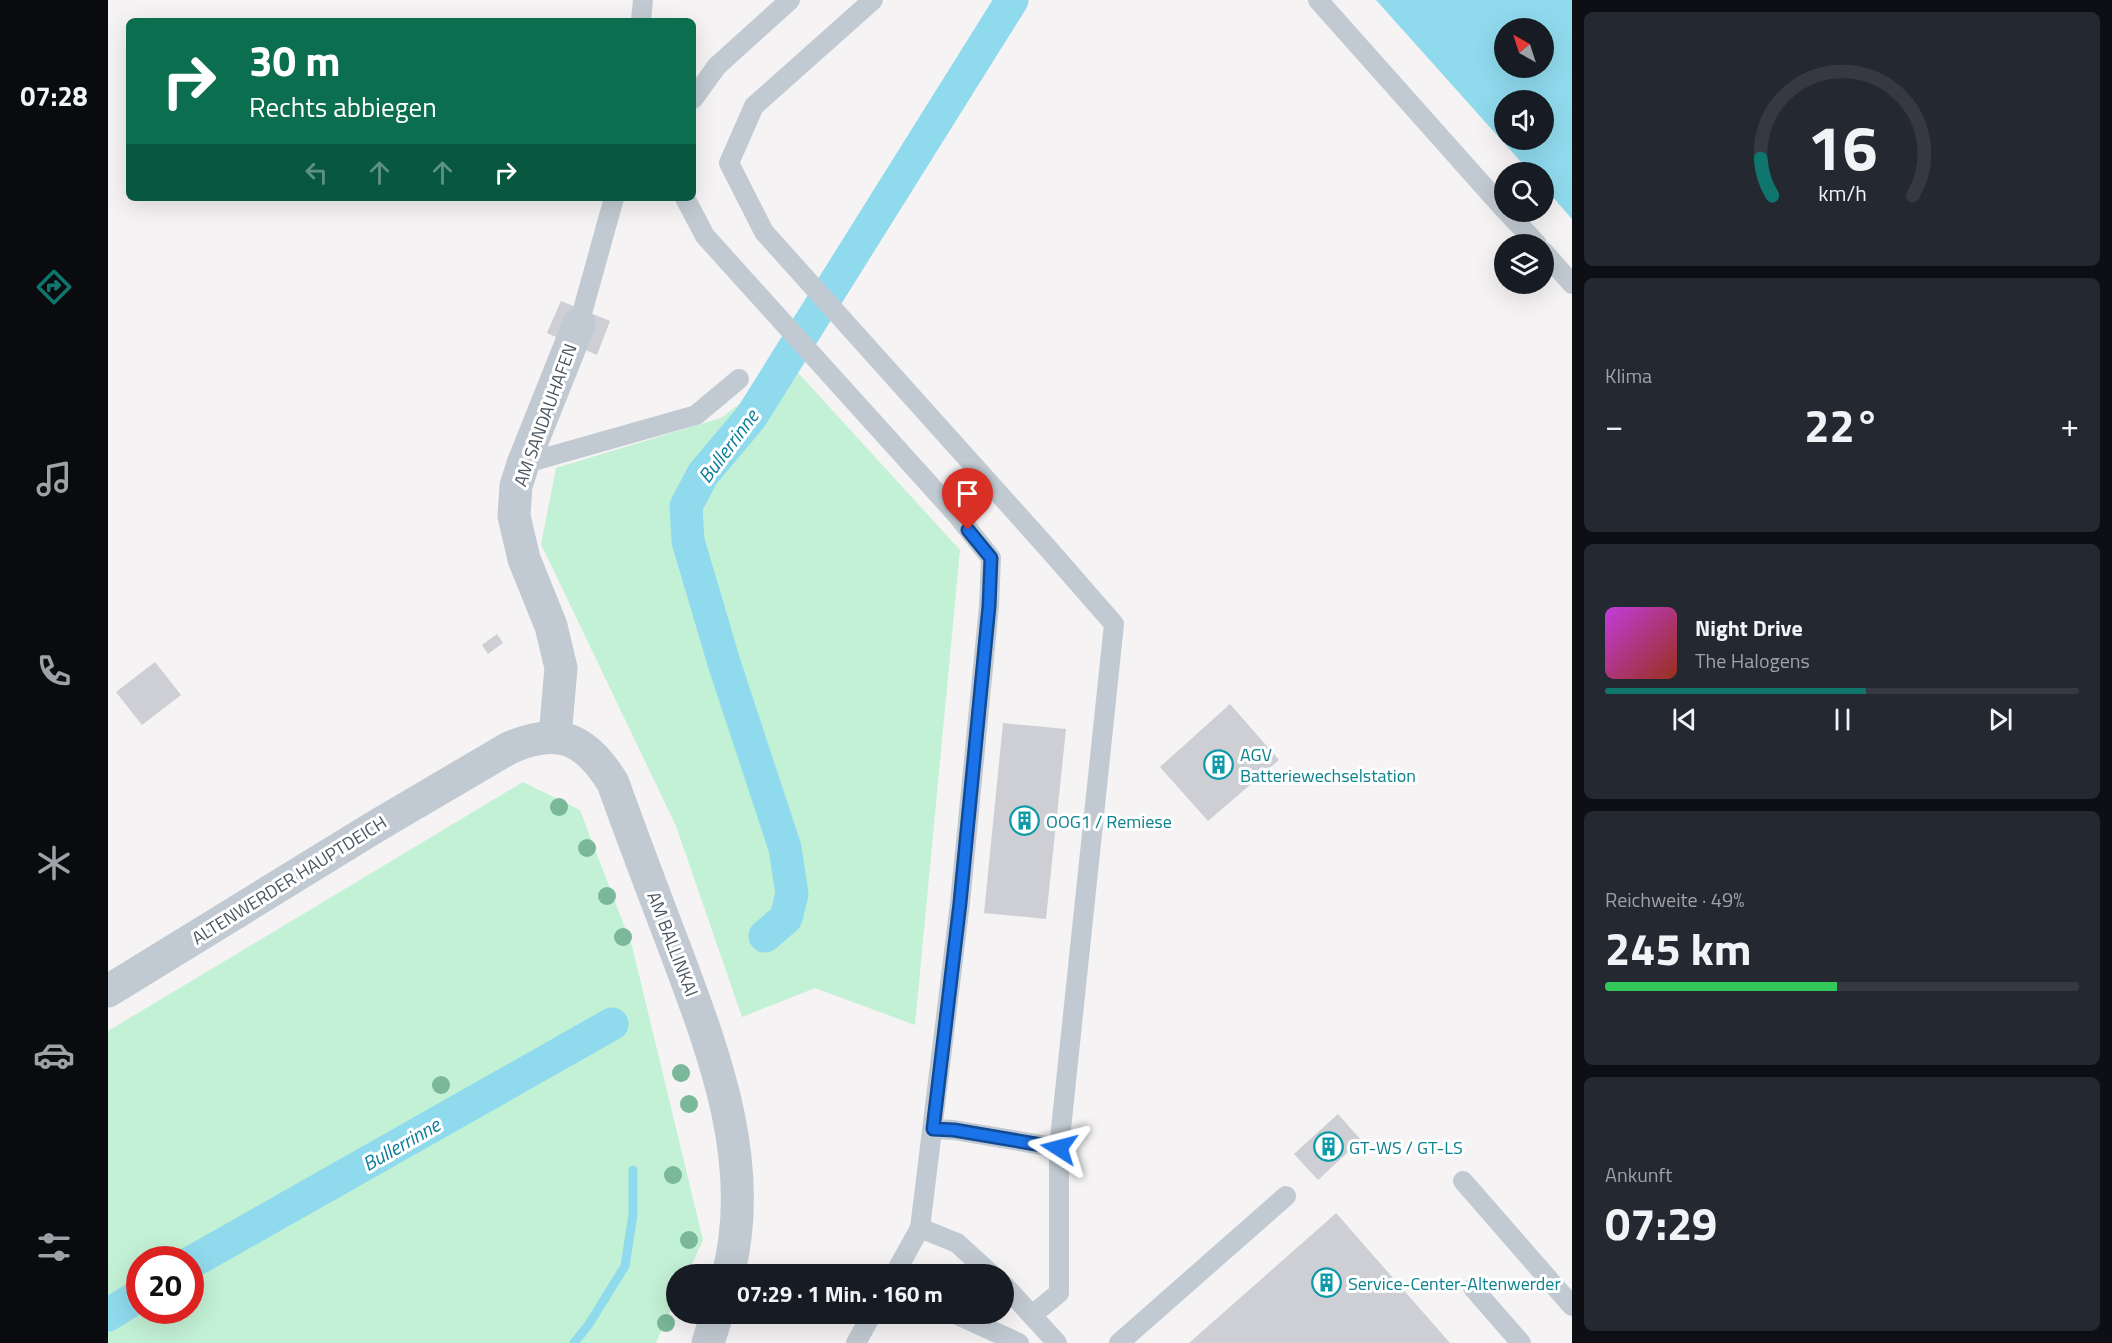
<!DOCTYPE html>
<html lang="de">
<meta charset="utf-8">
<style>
:root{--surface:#171b24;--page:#242831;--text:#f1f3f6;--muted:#9ea1a6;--line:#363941;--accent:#0f766e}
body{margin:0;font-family:"Titillium Web",sans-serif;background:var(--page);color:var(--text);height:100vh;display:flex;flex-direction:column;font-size:22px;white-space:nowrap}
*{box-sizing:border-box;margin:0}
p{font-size:20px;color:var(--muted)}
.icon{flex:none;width:33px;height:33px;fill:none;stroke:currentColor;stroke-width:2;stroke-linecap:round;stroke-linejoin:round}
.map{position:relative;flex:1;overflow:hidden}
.side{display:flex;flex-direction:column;gap:12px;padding:12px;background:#0d0f14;width:540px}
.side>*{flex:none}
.hud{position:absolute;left:18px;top:18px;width:570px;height:183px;border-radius:9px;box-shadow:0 6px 24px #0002;background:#0b6e4f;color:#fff;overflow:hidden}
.needle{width:39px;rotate:321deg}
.controls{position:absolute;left:1386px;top:18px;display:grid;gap:12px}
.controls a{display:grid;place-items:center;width:60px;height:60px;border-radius:50%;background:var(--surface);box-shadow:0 6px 24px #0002;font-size:30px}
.speed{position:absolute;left:18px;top:1246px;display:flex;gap:12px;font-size:30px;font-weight:700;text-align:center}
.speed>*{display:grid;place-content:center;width:78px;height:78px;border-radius:50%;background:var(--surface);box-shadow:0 6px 24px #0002;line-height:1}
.speed .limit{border:9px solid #d22;background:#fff;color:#111}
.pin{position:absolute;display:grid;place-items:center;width:51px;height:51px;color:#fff;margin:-62px -26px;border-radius:50% 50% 50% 0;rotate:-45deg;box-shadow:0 0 6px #0007}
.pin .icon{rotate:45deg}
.me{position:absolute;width:66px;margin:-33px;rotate:279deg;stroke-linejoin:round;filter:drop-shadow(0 0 4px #0008)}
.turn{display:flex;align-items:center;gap:21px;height:126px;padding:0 24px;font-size:27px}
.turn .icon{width:78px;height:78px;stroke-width:2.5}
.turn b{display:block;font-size:42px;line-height:51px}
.lanes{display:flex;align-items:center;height:57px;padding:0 24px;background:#0003;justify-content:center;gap:30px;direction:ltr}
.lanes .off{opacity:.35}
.big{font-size:45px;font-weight:700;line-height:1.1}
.side .tile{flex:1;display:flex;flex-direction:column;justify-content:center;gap:9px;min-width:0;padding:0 21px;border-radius:9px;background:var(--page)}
.side .dial{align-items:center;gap:0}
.dial svg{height:156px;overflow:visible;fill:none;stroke:var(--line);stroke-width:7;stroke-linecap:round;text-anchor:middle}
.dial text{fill:var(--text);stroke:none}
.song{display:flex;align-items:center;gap:18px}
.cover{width:72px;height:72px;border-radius:9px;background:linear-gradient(135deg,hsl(290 70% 55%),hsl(10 70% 35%))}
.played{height:6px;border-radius:3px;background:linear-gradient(90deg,var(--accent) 55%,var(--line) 55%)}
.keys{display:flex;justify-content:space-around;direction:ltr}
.heat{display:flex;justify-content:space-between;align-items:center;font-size:33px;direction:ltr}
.charge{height:9px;border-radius:4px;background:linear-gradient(90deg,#34c759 49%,var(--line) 0)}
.trip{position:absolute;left:558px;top:1264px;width:348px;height:60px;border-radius:30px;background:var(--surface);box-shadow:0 6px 24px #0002;font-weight:700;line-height:60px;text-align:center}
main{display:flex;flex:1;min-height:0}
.dock{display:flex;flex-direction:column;width:108px;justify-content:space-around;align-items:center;background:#090b0e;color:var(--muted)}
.dock .icon{width:42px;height:42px}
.dock .on{color:var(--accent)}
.dock b{font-size:27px;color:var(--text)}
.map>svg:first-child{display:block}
.green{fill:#c3f1d5;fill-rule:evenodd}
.water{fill:#90daee;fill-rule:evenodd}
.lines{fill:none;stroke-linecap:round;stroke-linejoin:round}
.stream{stroke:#90daee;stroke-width:9}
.canal{stroke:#90daee;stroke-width:33}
.building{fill:#cdcfd5}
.service{stroke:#c1cad2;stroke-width:20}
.minor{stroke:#c1cad2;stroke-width:33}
.tree{fill:#7bb799}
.route-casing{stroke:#114b97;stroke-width:15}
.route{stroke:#1a73e8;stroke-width:10}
.labels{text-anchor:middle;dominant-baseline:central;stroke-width:6;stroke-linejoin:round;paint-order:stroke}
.street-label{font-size:18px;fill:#4a5661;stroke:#fff}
.culture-label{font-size:18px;fill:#0d838f;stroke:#fff;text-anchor:start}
.water-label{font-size:20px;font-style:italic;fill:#0c7c9b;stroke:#fff}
</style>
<main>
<nav class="dock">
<b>07:28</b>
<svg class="icon on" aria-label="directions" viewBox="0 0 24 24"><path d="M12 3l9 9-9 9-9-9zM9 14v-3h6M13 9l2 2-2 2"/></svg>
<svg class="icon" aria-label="music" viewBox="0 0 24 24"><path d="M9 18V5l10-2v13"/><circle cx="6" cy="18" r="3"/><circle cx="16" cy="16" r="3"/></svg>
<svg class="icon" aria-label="phone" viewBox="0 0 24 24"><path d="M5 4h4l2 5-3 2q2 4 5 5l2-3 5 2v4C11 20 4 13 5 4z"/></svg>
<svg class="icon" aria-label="climate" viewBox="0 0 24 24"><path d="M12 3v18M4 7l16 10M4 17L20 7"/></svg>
<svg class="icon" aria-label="car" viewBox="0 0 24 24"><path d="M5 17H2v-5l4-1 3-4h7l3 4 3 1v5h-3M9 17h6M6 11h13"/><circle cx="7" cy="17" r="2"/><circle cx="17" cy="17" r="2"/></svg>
<svg class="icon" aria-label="filters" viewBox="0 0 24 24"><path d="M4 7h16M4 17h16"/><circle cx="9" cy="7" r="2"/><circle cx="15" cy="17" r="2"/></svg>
</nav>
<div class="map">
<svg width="1464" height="1343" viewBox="0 0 1464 1343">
<rect width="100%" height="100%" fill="#f5f3f3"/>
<g class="green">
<path d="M683,365L852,550L807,1025L707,988L634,1017L568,826L433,544L448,468L613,418Z"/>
<path d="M415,782L472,810L524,946L595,1240L579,1275H568V1298L548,1343H0V1031ZM32,1260H82V1311H32Z"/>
</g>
<path class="water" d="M1268,0H1464V219L1436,187V172H1422ZM1396,28H1436V68H1396ZM1396,100H1436V140H1396Z"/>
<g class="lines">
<path class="stream" d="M466,1343L481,1324L517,1266L525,1215V1170"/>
<g class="canal">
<path d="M657,936L678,918L684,894L677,848L617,666L580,541L578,506L595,474L643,417L904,0"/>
<path d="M82,1263L504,1024"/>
<path d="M0,1315L32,1295"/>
</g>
</g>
<g class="building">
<path d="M453,301L502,321L489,355L439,333Z"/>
<path d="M389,634L395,643L380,654L374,645Z"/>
<path d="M47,662L73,695L34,725L8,692Z"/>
<path d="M1122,704L1171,760L1100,821L1052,767Z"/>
<path d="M895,723L958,729L938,919L876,913Z"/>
<path d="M1230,1114L1253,1140L1210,1180L1186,1154Z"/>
<path d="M1228,1213L1342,1343H1081L1217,1223Z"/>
</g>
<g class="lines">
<g class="service">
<path d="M765,0L646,106L621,163L656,232L937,545L1006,624L951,1148"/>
<path d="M1210,0L1396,209"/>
<path d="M533,21L535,0"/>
<path d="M585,99L609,66L682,0"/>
<path d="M577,198L597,236L849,515L883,558L881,606L852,903L812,1228L786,1275"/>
<path d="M1399,212L1429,244"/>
<path d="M1436,252L1464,284"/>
<path d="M471,324L506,198"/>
<path d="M415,464L588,415L631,379"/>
<path d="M825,1129L846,1130L951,1148V1293L924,1315"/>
<path d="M1355,1181L1464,1306"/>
<path d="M812,1228L849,1243L884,1275"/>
<path d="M896,1285L949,1343"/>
<path d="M1365,1288L1413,1343"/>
<path d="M847,1314L911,1343"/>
<path d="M748,1343L764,1314"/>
<path d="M1011,1343L1178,1196"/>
</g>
<g class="minor">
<path d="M447,737L453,668L443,626L416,559L406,516L408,486L415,464L471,324"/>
<path d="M0,991L270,825L401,748C450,727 477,737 505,783C525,839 546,894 567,949C606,1053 649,1163 620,1275"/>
<path d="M600,1343L609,1314"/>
</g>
</g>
<g class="tree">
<circle cx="451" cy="807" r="9"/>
<circle cx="479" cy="848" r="9"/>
<circle cx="499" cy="896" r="9"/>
<circle cx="515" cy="937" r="9"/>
<circle cx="573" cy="1073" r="9"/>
<circle cx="333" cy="1085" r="9"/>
<circle cx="581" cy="1104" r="9"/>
<circle cx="565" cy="1175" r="9"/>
<circle cx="581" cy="1240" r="9"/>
<circle cx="558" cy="1323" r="9"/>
</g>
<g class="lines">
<defs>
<path id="route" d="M860,530L883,558L881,606L852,903L825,1129L846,1130L951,1148"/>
</defs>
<use href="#route" class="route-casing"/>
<use href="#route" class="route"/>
</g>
<defs>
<symbol id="building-ring" viewBox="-11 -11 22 22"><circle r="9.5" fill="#fff" stroke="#0f9aa8" stroke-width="1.5"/><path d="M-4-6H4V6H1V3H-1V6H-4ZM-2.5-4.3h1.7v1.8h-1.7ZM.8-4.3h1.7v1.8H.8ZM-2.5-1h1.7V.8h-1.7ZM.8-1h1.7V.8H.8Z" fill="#0f9aa8"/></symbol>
</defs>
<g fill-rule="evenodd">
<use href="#building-ring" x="1094" y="748" width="33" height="33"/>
<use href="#building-ring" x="900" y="804" width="33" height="33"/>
<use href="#building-ring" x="1204" y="1130" width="33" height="33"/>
<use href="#building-ring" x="1202" y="1266" width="33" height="33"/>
</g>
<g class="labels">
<g class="street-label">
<text transform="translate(437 415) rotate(-70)">AM SANDAUHAFEN</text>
<text transform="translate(181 880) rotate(-32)">ALTENWERDER HAUPTDEICH</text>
<text transform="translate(565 944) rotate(69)">AM BALLINKAI</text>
</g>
<g class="culture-label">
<text x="1132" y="754">AGV<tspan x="1132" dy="21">Batteriewechselstation</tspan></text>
<text x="938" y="821">OOG1 / Remiese</text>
<text x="1241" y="1147">GT-WS / GT-LS</text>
<text x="1240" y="1283">Service-Center-Altenwerder</text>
</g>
<g class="water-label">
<text transform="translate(620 446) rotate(-53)">Bullerrinne</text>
<text transform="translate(293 1144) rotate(-30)">Bullerrinne</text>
</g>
</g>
</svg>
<div class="controls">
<a><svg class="needle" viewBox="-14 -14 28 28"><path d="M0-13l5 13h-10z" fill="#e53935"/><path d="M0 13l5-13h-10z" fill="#9ea1a6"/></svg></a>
<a><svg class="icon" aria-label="sound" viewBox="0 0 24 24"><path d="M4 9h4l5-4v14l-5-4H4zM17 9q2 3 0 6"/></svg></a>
<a><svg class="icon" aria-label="search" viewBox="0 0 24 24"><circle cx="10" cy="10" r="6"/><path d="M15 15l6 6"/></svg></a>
<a><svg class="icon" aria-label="layers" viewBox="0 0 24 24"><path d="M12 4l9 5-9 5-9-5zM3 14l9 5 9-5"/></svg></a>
</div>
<div class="speed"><div class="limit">20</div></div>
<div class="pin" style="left:860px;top:530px;background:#d93025"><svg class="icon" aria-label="arrive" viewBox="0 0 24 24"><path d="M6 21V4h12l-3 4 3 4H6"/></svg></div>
<svg class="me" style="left:951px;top:1148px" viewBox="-20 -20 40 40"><path d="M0-17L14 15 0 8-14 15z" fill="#1a73e8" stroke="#fff" stroke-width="4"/></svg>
<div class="trip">07:29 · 1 Min. · 160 m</div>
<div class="hud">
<div class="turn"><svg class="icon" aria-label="right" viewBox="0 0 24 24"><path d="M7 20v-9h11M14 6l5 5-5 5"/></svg><div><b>30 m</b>Rechts abbiegen</div></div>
<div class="lanes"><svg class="icon off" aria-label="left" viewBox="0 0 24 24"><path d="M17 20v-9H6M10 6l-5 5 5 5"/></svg><svg class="icon off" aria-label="ahead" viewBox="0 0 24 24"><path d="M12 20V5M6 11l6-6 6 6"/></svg><svg class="icon off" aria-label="ahead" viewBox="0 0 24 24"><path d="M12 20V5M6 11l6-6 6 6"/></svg><svg class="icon" aria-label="right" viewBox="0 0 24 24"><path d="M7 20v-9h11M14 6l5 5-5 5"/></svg></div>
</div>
</div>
<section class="side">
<div class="tile dial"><svg viewBox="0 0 100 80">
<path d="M14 69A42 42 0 1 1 86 69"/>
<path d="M14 69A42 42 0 0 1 8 50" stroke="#0f766e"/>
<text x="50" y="56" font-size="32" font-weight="700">16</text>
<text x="50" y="72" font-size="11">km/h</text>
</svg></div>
<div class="tile"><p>Klima</p>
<div class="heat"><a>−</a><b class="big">22°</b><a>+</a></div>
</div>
<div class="tile">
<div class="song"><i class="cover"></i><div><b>Night Drive</b><p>The Halogens</p></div></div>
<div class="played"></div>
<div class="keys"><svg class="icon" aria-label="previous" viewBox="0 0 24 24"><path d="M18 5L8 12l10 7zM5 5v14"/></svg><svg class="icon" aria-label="pause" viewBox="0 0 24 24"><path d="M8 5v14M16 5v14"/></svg><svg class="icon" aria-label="next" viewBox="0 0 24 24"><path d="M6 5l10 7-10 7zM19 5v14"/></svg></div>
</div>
<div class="tile"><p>Reichweite · 49%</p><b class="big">245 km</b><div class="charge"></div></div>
<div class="tile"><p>Ankunft</p><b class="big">07:29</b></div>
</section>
</main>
